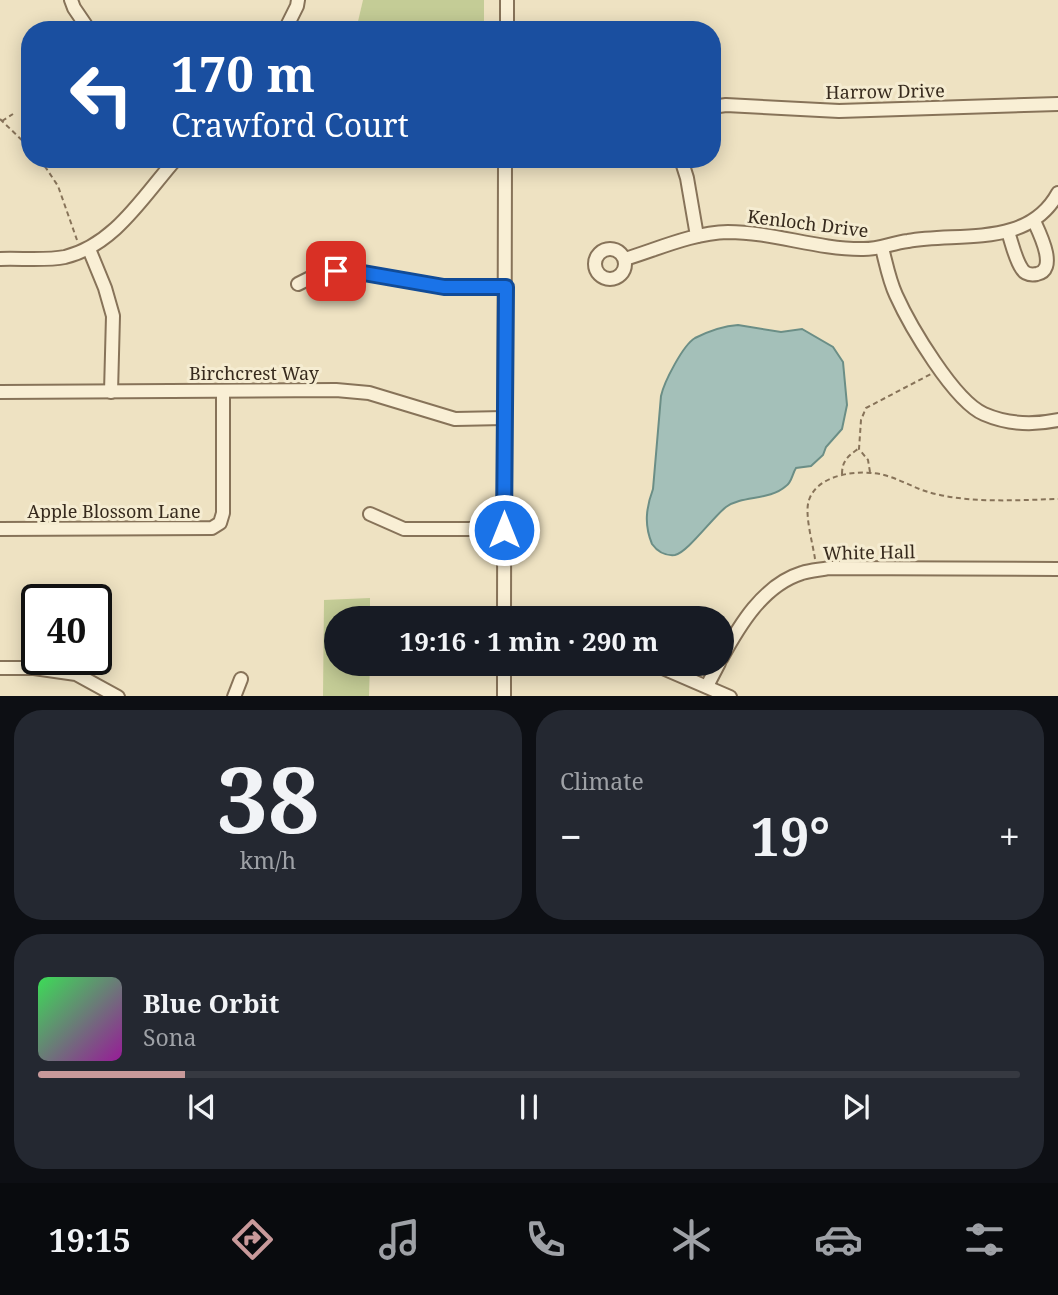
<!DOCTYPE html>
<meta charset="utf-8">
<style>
:root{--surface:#171b24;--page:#242831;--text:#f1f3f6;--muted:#9ea1a6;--line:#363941;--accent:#c8999a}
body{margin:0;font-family:"Noto Serif",serif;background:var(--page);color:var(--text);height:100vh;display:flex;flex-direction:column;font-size:26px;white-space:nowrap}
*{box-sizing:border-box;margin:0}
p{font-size:23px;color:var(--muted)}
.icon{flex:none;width:38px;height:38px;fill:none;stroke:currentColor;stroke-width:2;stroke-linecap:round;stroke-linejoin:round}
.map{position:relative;height:696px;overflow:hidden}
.panel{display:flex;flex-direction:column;gap:14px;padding:14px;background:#0d0f14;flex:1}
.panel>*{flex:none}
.top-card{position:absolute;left:21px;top:21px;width:700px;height:147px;border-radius:28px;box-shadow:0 4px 18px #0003;background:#1a4fa0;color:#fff;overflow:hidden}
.speed{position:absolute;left:21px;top:584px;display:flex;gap:14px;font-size:35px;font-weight:700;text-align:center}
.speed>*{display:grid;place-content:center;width:91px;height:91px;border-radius:50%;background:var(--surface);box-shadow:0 4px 18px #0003;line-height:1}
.speed .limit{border:4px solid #111;border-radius:10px;background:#fff;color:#111}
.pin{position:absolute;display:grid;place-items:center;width:60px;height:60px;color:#fff;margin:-30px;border-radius:14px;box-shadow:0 4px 10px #0006}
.me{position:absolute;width:77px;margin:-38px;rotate:0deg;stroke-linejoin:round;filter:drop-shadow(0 0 5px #0008)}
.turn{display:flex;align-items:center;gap:24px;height:147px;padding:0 35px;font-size:32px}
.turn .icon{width:91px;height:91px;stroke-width:2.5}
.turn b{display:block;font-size:49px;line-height:60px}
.big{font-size:52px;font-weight:700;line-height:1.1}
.panel .tile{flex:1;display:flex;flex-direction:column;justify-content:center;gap:10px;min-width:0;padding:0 24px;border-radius:28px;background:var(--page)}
.panel .dial{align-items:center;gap:0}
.dial b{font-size:91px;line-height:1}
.song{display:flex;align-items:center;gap:21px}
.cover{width:84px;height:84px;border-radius:10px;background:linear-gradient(135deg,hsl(130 70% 55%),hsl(300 70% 35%))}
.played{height:7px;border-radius:4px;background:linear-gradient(90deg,var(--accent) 15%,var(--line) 15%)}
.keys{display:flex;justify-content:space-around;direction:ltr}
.heat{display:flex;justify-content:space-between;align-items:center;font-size:38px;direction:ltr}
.panel .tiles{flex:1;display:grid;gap:14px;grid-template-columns:1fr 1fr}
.tile:last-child{grid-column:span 2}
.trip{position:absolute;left:324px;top:606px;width:410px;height:70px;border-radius:35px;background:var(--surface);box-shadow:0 4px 18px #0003;font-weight:700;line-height:70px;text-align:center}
.dock{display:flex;height:112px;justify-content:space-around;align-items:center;background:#090b0e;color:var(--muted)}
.dock .icon{width:49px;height:49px}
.dock .on{color:var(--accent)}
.dock b{font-size:32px;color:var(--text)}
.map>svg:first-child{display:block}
.green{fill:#c4cc96}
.water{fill:#a4c0b9;stroke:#6b8e86;stroke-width:2}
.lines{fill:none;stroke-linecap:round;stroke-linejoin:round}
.minor-casing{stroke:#877359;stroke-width:16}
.path{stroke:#877359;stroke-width:2;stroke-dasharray:5 3.5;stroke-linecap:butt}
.minor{stroke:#f9efd5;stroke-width:12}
.route-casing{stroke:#114b97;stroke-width:18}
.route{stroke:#1a73e8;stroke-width:12}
.labels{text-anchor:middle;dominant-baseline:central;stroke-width:6;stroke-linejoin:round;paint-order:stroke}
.street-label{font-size:18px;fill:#372a1d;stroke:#f5ecd1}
</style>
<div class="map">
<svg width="1058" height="697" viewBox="0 0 1058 697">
<rect width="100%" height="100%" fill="#eee2c2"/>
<g class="green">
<path d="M363,0H484V30H356Z"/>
<path d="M370,598V618H336V663H370L369,696H323L324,600Z"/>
</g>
<path class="water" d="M738,325L781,332L802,329L833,347L843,362L847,405L842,429L826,447L823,455L811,466L796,468C792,474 792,482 786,486C769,501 743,495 726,507C713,517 687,553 675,555C665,556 657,551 652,544C644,525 646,508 653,489L661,396C664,382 683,345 695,338C709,331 723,326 738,325Z"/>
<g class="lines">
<defs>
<g id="minor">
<path d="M71,0L74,8L89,30"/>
<path d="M285,30L297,6L298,0"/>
<path d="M507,30V0"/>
<path d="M712,107L726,105L839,111L1058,104"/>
<path d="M681,159L687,178L697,236"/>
<path d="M1008,232C1012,243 1015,259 1022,269C1025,274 1031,275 1037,274C1058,270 1040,234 1034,221"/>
<path d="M882,248C886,263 889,280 896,295C910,326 954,401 984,414C1007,424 1034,425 1058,420"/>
<circle cx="610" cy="264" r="15"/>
<path d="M89,249L105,288L113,316L111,392"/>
<path d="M0,259C20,258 45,261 65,257C115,245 144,195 176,159"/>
<path d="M625,259C658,249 692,233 728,232C773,232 816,249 861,249C878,250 891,243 908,241C960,232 1028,248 1058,193"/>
<path d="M298,284L320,273L352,271L444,287H506"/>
<path d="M0,392L336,390L369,393L455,419L504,418"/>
<path d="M370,514L404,529H504"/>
<path d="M0,529L212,528L220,523L223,513V391"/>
<path d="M504,618L505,159"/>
<path d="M721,659C739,626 763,585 802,573C811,570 820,570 829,568L1058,569"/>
<path d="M629,663L658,666L730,697"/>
<path d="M0,668H34L76,674L118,697"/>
<path d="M707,686L719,663"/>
<path d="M234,697L241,679"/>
<path d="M504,697V663"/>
</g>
</defs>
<use href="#minor" class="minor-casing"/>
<g class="path">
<path d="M0,119L30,148"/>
<path d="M2,121L13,114"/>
<path d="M40,159L58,186L77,240"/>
<path d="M870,472L868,460L859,449L861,420L866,408L931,374"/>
<path d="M842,474C842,461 848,456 858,449"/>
<path d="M815,559C813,544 804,514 809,500C818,473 861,469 884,475C903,480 918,491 940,495C978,503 1019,500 1058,499"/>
</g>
<use href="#minor" class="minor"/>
</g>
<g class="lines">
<defs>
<path id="route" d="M336,271H352L444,287H506L504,530"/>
</defs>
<use href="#route" class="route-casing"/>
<use href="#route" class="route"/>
</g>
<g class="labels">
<g class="street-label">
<text transform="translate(885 91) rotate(-1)">Harrow Drive</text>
<text transform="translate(808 223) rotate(7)">Kenloch Drive</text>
<text x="254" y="373">Birchcrest Way</text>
<text x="114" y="511">Apple Blossom Lane</text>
<text transform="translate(869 552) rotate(-1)">White Hall</text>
</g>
</g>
</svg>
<div class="speed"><div class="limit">40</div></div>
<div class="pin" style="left:336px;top:271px;background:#d93025"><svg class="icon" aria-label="arrive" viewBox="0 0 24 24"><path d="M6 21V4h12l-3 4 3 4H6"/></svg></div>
<svg class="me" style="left:504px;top:530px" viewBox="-20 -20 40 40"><circle r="17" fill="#1a73e8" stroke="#fff" stroke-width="3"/><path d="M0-11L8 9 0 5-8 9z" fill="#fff"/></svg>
<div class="trip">19:16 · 1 min · 290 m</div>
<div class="top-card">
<div class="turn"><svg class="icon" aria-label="left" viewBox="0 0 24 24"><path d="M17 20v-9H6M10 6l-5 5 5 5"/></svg><div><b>170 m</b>Crawford Court</div></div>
</div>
</div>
<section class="panel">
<div class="tiles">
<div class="tile dial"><b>38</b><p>km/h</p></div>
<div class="tile"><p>Climate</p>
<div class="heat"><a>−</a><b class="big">19°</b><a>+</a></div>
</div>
<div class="tile">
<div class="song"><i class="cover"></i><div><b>Blue Orbit</b><p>Sona</p></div></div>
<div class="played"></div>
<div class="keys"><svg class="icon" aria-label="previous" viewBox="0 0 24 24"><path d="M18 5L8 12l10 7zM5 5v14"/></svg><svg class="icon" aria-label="pause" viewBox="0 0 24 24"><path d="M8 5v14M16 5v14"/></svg><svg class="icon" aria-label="next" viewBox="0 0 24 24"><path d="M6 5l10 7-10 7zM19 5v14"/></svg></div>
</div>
</div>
</section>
<nav class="dock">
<b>19:15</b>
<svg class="icon on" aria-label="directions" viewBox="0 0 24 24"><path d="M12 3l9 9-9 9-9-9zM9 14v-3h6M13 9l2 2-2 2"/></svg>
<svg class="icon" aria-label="music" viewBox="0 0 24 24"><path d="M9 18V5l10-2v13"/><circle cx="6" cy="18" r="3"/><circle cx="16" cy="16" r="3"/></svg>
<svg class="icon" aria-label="phone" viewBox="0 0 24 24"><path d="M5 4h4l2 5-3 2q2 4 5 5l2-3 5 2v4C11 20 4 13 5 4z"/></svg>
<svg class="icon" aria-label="climate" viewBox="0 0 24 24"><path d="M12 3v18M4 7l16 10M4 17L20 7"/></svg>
<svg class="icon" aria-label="car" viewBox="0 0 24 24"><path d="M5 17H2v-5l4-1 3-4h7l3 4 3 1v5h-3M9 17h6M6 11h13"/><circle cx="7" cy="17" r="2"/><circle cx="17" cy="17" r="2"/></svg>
<svg class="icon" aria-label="filters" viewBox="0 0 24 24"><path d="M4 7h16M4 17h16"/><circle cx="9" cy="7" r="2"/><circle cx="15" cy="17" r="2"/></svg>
</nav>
